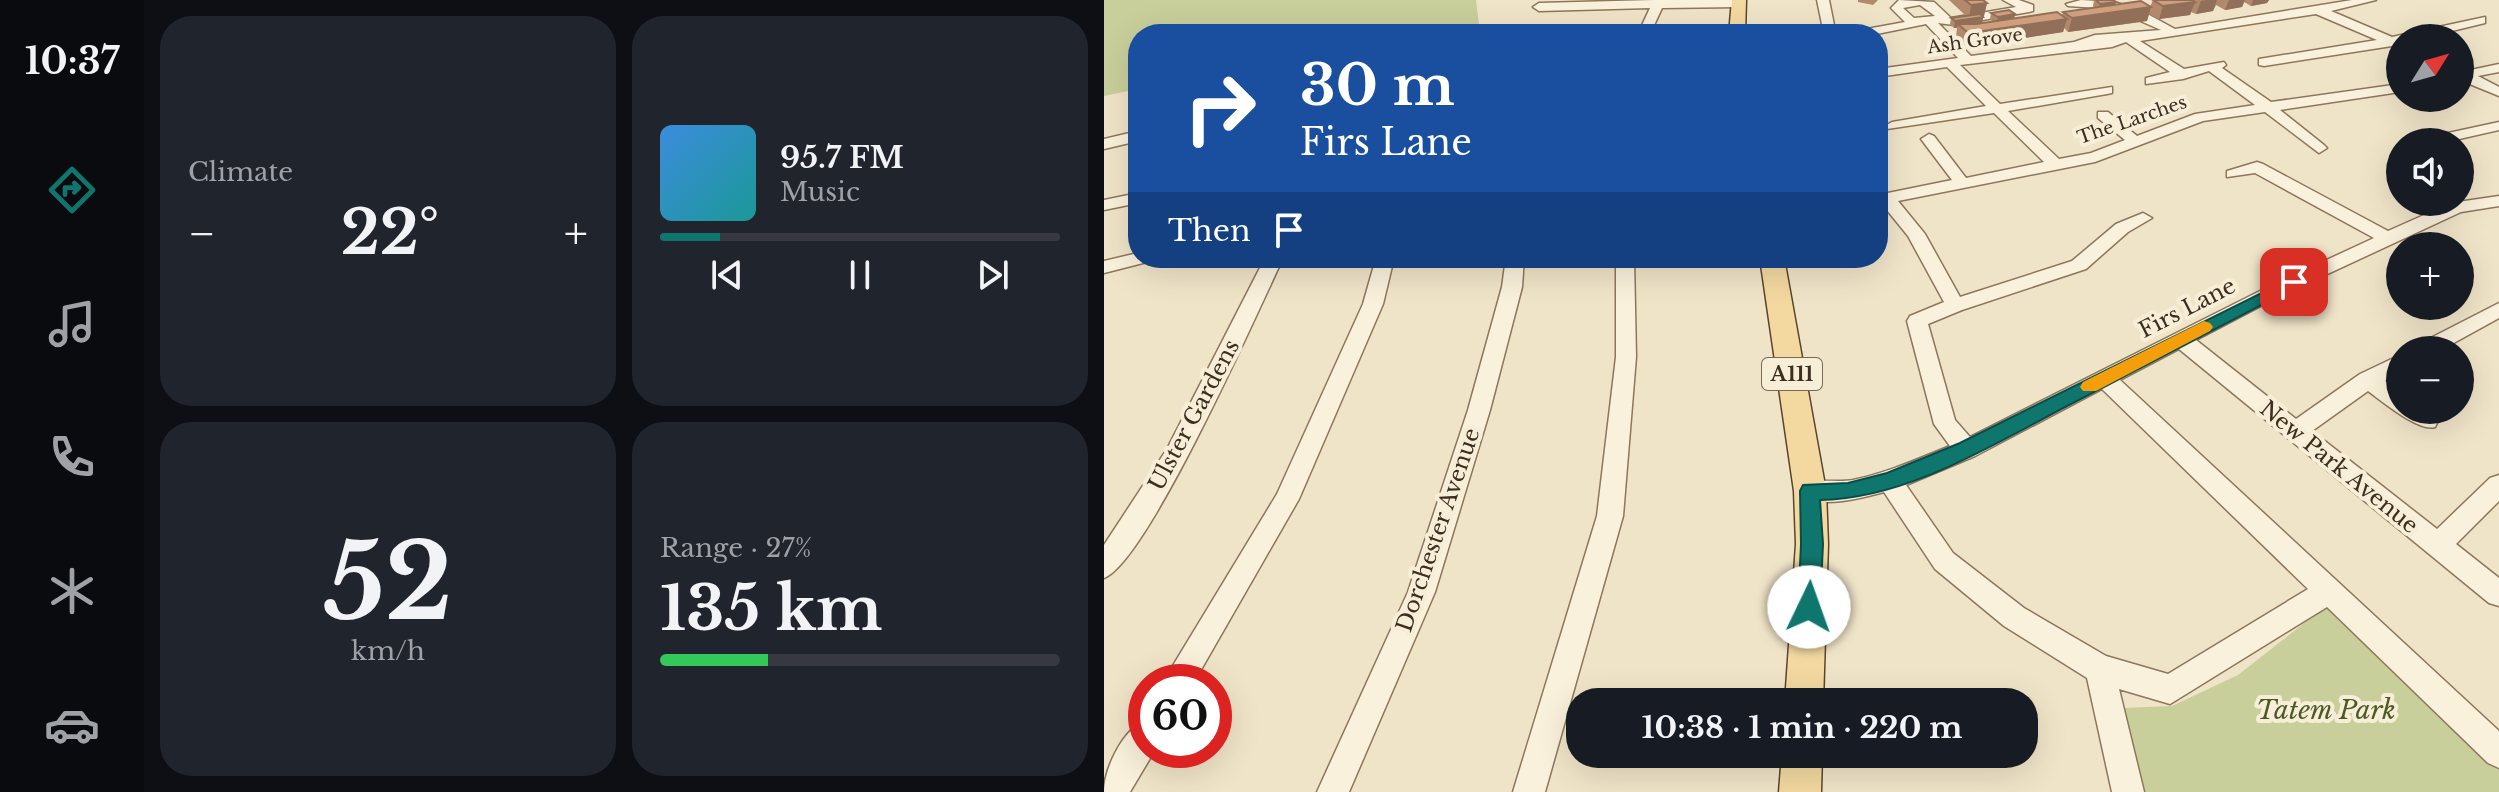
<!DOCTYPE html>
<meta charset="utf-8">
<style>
:root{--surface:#171b24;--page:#20242c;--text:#f1f3f6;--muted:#9ea1a6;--line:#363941;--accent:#0f766e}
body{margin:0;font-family:"Libre Baskerville",serif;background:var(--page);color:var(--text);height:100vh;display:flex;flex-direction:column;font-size:30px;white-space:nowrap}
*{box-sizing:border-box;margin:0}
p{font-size:26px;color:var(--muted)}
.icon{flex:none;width:44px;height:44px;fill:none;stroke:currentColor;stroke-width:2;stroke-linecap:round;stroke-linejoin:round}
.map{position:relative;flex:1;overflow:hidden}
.side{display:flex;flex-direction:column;gap:16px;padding:16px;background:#0d0f14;width:960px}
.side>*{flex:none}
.top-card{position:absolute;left:24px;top:24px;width:760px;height:244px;border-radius:32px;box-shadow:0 8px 32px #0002;background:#1a4fa0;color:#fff;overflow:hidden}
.needle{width:52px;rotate:53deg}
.controls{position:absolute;left:1282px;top:24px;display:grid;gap:16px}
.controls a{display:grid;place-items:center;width:88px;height:88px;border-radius:50%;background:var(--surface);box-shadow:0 8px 32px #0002;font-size:40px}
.speed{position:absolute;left:24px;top:664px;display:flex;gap:16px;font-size:40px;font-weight:700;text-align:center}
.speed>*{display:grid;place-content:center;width:104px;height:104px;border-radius:50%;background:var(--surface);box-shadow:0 8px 32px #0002;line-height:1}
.speed .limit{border:12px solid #d22;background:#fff;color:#111}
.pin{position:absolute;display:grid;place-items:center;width:68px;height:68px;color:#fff;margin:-34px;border-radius:16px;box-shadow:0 4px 12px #0006}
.me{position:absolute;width:88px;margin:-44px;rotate:3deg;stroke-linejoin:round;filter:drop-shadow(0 0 6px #0008)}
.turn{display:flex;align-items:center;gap:28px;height:168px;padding:0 40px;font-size:36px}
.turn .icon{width:104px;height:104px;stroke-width:2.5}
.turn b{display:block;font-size:56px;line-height:68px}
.then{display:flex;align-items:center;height:76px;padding:0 40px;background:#0003;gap:16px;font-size:30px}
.big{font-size:60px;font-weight:700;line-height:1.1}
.side .tile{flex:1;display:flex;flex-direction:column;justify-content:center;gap:12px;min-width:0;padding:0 28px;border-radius:32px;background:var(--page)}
.side .dial{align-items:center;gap:0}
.dial b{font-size:104px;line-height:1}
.song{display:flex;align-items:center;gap:24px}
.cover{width:96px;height:96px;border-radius:12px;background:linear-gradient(135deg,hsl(210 70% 55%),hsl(180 70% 35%))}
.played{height:8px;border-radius:4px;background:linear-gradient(90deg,var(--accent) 15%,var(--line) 15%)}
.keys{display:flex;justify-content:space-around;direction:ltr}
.heat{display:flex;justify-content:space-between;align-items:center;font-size:44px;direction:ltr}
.charge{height:12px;border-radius:6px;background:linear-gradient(90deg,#34c759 27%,var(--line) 0)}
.side .tiles{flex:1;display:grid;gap:16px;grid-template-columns:repeat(2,1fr)}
.trip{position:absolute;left:462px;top:688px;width:472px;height:80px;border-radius:32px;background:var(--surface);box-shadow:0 8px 32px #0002;font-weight:700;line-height:80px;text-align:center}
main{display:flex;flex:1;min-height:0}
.tabs{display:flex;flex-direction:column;width:144px;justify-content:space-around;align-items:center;background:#090b0e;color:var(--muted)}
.tabs .icon{width:56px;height:56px}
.tabs .selected{color:var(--accent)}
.tabs b{font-size:36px;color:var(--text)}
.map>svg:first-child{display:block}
.green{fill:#c9cf9b}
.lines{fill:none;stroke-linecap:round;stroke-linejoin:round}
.minor-casing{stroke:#8d765c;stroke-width:3}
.major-casing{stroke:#5b4430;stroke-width:3}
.minor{fill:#faf1dc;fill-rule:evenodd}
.major{fill:#f3d9a0;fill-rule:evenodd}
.wall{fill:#b2896c}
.shaded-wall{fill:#916f58}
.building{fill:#cf9f7d;stroke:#916f58;stroke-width:2}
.route{fill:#0f766e;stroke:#0a4d48;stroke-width:2}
.slow{fill:#f59e0b}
.labels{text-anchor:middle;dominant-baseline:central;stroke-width:8;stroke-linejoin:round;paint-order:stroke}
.far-street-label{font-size:18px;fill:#3d2e20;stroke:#f7eed8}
.shield{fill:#f7eed8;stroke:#756857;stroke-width:2}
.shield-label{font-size:20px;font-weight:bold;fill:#3d2e20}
.street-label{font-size:22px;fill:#3d2e20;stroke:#f7eed8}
.near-park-label{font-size:26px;font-style:italic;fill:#4d5a26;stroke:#f7eed8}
</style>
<main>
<nav class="tabs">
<b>10:37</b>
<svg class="icon selected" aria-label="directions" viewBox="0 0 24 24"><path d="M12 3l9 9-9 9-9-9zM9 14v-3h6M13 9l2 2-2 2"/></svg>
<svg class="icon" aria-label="music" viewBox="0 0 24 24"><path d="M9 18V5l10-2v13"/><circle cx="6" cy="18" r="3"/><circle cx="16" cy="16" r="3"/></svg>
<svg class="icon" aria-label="phone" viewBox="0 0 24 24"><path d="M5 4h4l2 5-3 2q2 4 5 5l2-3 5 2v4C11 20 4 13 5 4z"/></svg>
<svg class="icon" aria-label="climate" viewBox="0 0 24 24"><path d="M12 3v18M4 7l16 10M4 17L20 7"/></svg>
<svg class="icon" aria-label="car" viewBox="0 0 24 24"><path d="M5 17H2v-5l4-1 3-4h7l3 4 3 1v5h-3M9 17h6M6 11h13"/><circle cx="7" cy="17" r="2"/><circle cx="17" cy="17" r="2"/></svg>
</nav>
<section class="side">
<div class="tiles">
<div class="tile"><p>Climate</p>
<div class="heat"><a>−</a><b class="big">22°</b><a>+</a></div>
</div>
<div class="tile">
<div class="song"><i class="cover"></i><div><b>95.7 FM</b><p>Music</p></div></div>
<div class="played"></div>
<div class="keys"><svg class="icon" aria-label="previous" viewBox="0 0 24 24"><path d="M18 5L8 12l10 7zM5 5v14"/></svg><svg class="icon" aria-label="pause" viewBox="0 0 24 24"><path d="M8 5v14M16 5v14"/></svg><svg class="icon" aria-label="next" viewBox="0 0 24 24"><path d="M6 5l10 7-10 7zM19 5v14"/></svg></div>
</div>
<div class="tile dial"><b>52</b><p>km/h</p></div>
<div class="tile"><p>Range · 27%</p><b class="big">135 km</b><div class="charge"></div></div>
</div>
</section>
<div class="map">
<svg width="1395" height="792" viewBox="0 0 1395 792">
<rect width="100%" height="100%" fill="#f0e4c8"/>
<g class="green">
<path d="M0,0H372L376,34H34V89L0,96Z"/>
<path d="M1227,602L1395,762V792H1034L1017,708L1068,706L1134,675Z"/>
</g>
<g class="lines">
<defs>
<g id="minor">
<path d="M550,0H637L641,3L635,7L558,8L546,34H534L546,8L435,11L429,7L435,3Z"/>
<path d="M713,0H725L731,30L735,34L801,22L787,8L795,0L830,2L847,18L912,7L899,0H915L929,5V11L925,12L850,25L834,23L867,56L970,42L991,35L1057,30L1009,9L964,6L962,4L977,0L1010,2L1036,10L1071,29L1248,0H1272L1227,11L1288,37L1381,17V23L1319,38H1296V44L1288,46L1160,66L1155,65V59L1273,40L1212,14L1036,41L1080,69L1120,62L1122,65L1118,68L1167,102L1296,84V92L1176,110L1220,145L1223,148L1215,153L1161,112L1099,121L991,162L794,201L821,234L856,297L968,261L1012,224L1039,213L1048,218L1024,232L982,269L858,310L824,324L851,420L866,437L1160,289L1270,238L1151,173L1123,177V171L1153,162L1159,164L1284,231L1347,203L1395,196V206L1357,212L1174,297L1092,340L1192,419L1256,374L1296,355V372L1281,381L1296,391V410H1324L1334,421L1331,427C1315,432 1279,402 1264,391L1208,431L1333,529L1386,478L1395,475V501L1352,544L1395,578V606L1385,603L1075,349L1016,380L1395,731V768L1384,763L1223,607L1066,704L1015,689L1040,792H1008L983,678L900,626L831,569L780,492C754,499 724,507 697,498L694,491L697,484C714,478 732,483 749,480C783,473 814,459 846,446L830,424L803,321L806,316L840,302L804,236L778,204L774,205V195L848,180L817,139L825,134L830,136L862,178L940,162L890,113L783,129L781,126L788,122L882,106L843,67L774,77V69L854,58L822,24L773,34H720ZM816,5L831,16L810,18L799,8ZM1022,42L1066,72L1042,78V84L1079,79L1105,71L1151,105L1091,114L1033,136L1004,112H994V118L1021,140L987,153L955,159L904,111L1003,94L1008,93V87L896,104L856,65L1008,47ZM998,389L1204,589L1064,674L1002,656L920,608L849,553L802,485L871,456Z"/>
<path d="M1395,64V72L1374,76L1395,87V96L1356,80V69L1362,71Z"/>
<path d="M1395,122V130L1342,142L1318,141L1321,138Z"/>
<path d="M34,131V141L0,149V139Z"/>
<path d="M34,193V203L0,210V200Z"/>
<path d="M34,253V258H46L43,262L0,273V261Z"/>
<path d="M161,258H179C154,311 43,562 0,578V545L63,449Z"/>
<path d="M272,258H290L279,304L195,499L90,682H59L173,494L259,304Z"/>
<path d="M402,258H420L418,287L386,410L331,592L245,792H213L304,592L364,410L398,287Z"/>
<path d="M512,258H530L532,357L519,516L441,792H409L493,516L512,357Z"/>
<path d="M1395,303V318L1337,350H1310L1313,345Z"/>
<path d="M42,720V750H51L26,792H0C0,769 19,729 42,720Z"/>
</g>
<g id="major">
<path d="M628,0H642L641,34H625Z"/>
<path d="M656,258H680L722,491L724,544L719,702H681L692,544L690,491Z"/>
<path d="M678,754H718L717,792H675Z"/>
</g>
</defs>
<use href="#minor" class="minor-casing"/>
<use href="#major" class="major-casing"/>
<use href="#minor" class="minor"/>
<use href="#major" class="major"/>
</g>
<g class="wall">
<path d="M754,0H774L769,5L754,2Z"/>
<path d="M845,0H879L883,3L878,23L889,22L886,19L887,13L910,19L958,15L959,12L991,8L989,6L990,0H1009L1012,2L1011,5L1046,7L1049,0H1165L1163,3L1147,6L1140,2L1138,7L1121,10L1112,5L1109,11L1092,14L1087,12L1086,15L1055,19L1045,14L1043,21L964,32L960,28L959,32L862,47L852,38L853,28H850L846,24L847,18L862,16Z"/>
</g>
<g class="shaded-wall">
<path d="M1103,0H1113L1109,11L1092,14L1097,1Z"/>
<path d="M1125,0H1141L1138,7L1121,10Z"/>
<path d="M1149,0H1165L1163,3L1147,6Z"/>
<path d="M1012,2L1010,9L995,10L996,4Z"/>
<path d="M1091,2L1086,15L1055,19L1059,6Z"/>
<path d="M883,3L880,16L865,18L867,5Z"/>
<path d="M1047,7L1043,21L964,32L968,18Z"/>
<path d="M911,14L910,20L892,24L894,17Z"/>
<path d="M879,17L878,24H854L853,28H850L851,21Z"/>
<path d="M963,19L959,32L862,47L864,33Z"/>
</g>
<g class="building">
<path d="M861,0H879L883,3L867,5Z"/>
<path d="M992,0H1009L1012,2L996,4Z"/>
<path d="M1049,0H1088L1091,2L1059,6Z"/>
<path d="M1037,1L1047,7L968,18L959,12Z"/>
<path d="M905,10L911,14L894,17L887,13Z"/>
<path d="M953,12L963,19L864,33L854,24H872Z"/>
<path d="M876,14L879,17L851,21L847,18Z"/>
</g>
<path class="route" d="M1190,277L1198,282L1196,285C1120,324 1045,364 969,403C893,442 804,499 716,500L719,544L716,607L713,615L705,618L697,615L694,607L697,544L696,491L699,485L744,483L783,473L856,443Z"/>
<path class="slow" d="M1100,321L1106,323L1109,327L1106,331L992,391H979L976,387L979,382Z"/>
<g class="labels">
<g class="far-street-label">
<text transform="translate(871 41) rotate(-8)">Ash Grove</text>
<text transform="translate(1028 120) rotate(-19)">The Larches</text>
</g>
<rect class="shield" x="658" y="358" width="60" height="32" rx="6"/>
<g class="shield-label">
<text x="688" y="374">A111</text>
</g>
<g class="street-label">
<text transform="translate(1083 308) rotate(-27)">Firs Lane</text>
<text transform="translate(90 415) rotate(-62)">Ulster Gardens</text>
<text transform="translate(1235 467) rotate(39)">New Park Avenue</text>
<text transform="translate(334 530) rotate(-71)">Dorchester Avenue</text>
</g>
<g class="near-park-label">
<text x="1222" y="710">Tatem Park</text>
</g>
</g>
</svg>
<div class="controls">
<a><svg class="needle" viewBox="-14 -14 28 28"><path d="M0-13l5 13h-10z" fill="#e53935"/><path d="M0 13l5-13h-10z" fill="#9ea1a6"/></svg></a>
<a><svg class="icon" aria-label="sound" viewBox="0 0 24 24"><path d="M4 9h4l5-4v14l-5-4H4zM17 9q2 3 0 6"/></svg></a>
<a>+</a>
<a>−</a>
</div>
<div class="speed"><div class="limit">60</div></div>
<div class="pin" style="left:1190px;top:282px;background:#d93025"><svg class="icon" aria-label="arrive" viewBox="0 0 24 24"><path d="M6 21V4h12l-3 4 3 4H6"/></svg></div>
<svg class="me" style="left:705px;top:607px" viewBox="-20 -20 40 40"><circle r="19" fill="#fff"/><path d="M0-13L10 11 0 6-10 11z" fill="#0f766e"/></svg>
<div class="trip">10:38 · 1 min · 220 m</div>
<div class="top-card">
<div class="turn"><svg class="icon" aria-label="right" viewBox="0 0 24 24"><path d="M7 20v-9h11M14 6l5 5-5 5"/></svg><div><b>30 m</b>Firs Lane</div></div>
<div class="then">Then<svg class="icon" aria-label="arrive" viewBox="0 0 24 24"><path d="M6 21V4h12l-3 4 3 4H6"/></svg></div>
</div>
</div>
</main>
